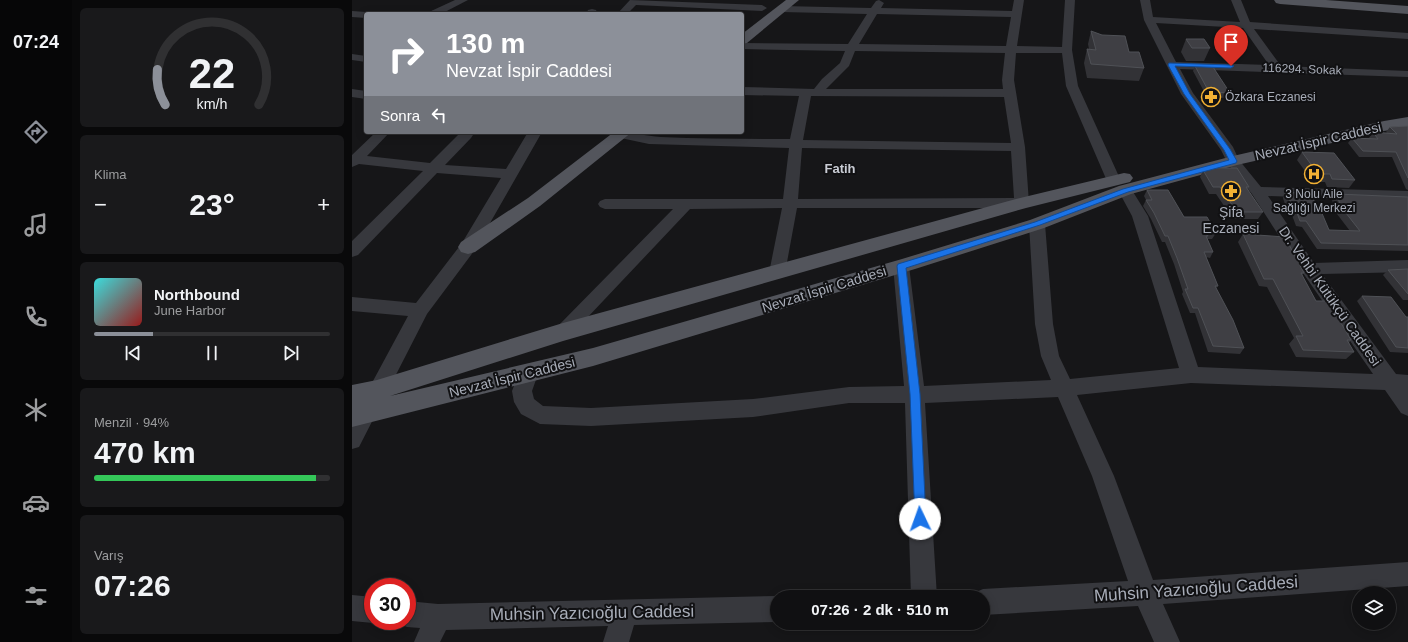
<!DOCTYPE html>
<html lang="tr">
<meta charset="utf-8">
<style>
:root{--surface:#101012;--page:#19191b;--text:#f1f3f6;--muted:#9c9d9f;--line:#303032;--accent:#8c9099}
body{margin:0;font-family:Helvetica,sans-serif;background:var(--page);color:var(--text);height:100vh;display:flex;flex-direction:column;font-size:15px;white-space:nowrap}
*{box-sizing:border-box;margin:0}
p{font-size:13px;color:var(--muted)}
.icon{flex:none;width:22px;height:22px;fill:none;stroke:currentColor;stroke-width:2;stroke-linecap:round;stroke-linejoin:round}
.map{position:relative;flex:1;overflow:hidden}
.panel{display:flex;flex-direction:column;gap:8px;padding:8px;background:#09090a;width:280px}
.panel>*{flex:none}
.banner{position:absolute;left:12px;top:12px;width:380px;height:122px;border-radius:4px;box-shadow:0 2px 10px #0003,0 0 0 1px var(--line);background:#8c9099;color:#fff;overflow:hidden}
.tools{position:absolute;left:1000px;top:586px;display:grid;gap:8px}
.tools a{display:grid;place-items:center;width:44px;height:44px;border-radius:50%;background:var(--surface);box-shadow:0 2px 10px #0003,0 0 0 1px var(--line);font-size:20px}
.speed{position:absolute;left:12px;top:578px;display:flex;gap:8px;font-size:20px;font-weight:700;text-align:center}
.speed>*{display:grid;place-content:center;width:52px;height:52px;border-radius:50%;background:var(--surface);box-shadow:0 2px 10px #0003,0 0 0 1px var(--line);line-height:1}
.speed .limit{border:6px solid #d22;background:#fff;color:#111}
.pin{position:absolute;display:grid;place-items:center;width:34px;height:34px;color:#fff;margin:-41px -17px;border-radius:50% 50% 50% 0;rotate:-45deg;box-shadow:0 0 4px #0007}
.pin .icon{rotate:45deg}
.me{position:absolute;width:44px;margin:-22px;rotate:357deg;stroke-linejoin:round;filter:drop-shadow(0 0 3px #0008)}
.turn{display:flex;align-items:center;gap:14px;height:84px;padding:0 16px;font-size:18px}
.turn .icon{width:52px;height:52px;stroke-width:2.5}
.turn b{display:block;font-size:28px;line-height:34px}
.then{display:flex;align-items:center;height:38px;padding:0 16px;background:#0003;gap:8px;font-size:15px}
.big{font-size:30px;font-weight:600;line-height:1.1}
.panel .card{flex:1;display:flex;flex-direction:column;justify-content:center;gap:6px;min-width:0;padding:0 14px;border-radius:6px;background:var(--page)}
.panel .dial{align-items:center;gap:0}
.dial svg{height:104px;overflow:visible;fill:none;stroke:var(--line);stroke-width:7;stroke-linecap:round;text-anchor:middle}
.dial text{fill:var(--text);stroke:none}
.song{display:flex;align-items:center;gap:12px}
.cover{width:48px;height:48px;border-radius:6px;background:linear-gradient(135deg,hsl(180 70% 55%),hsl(0 70% 35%))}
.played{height:4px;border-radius:2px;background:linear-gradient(90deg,var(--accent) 25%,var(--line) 25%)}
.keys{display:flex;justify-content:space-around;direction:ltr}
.heat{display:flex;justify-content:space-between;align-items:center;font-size:22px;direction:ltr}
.charge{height:6px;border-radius:3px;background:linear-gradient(90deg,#34c759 94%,var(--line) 0)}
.trip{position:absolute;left:418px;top:590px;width:220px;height:40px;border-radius:20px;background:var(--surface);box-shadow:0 2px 10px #0003,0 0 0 1px var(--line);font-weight:600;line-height:40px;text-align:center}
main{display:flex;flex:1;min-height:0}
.dock{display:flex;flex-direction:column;width:72px;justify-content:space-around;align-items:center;background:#060607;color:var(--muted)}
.dock .icon{width:28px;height:28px}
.dock .current{color:var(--accent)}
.dock b{font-size:18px;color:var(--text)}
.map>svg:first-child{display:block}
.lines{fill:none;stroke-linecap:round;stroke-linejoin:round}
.minor{fill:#37383d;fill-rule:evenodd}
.major{fill:#53555c;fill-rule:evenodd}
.wall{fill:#323236}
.building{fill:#3f3f44;stroke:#4f5156}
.route{fill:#1a73e8;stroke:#114b97}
.labels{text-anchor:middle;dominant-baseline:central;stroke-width:4;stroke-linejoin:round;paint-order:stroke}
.far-street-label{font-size:12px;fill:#a8adb8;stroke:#111113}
.far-poi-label{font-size:12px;fill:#a8adb8;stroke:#111113;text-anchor:start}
.far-neighbourhood-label{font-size:13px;font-weight:bold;fill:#c9ccd4;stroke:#111113}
.street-label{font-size:14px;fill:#a8adb8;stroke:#111113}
.poi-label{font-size:14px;fill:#a8adb8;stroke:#111113}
.near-street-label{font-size:17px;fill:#a8adb8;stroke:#111113}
</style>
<main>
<nav class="dock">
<b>07:24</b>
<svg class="icon current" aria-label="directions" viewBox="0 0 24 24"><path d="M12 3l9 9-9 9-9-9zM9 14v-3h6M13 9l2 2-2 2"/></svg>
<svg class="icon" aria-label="music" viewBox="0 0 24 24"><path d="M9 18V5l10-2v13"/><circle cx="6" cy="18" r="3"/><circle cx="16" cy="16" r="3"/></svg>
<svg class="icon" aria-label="phone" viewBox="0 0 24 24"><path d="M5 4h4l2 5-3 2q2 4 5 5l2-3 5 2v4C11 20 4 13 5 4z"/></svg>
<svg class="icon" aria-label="climate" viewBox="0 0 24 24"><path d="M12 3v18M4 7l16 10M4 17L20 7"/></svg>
<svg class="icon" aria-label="car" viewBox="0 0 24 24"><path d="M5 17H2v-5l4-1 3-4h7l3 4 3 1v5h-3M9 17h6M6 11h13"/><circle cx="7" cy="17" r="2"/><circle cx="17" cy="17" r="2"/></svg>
<svg class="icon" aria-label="filters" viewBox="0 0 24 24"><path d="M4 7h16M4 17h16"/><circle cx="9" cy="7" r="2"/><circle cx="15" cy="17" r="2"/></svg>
</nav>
<section class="panel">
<div class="card dial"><svg viewBox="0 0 100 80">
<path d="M14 69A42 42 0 1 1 86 69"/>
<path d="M14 69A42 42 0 0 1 8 42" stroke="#8c9099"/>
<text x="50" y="56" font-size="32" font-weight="700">22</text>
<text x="50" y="72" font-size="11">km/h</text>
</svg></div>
<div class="card"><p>Klima</p>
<div class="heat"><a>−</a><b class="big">23°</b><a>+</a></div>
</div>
<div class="card">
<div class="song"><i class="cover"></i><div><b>Northbound</b><p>June Harbor</p></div></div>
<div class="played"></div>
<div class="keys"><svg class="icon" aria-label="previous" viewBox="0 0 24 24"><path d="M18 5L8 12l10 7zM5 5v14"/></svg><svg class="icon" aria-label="pause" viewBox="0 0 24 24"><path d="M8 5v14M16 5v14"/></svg><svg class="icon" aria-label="next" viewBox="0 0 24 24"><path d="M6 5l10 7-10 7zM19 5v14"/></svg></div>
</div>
<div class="card"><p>Menzil · 94%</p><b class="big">470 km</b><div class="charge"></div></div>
<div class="card"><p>Varış</p><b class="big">07:26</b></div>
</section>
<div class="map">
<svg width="1056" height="642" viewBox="0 0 1056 642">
<rect width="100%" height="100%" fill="#161618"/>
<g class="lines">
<g class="minor">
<path d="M103,0H116L89,14H76L77,12Z"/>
<path d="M278,0L410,5L415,8L410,11L284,5L275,14H265Z"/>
<path d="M527,0L532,3L529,8L660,11L662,0H672L665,46L710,47L713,0H723L720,50L726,86L769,181L767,184L762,185L757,184L755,181L714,86L710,53H664L662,80L673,147L677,203L675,206L670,208H445L433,273L431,277L425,279L419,277L417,273L430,208L338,209L217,337L211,339L205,337L202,332L205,327L321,209H253L248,207L246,204L248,201L253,199H431L437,148L297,144L264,137L262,134L264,132C279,132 294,136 309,137C352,139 395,139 438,139L447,96L390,95V87L462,89L470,79L488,63L493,51L390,49V43L496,44L515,14L430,12L425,9L430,6L519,8L524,1ZM525,14L659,17L654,46L507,44ZM503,51L653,53L650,80L651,89H474L497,66ZM459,96L652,97L659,143L451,140ZM450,148L659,151L662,198L446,199Z"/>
<path d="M788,0H798L801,17L888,22L879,0H889L898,22L1056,33V39L902,29L929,66L1056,71V77L828,69L841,93L881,147L887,160L909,187L1056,191V201L916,196L962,263L1056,260V272L970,274L1044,374L1056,375V416L1049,413L1033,390L839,383L725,395L762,476L801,580L1056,562V586L811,604L828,642H802L786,606L631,615V597H620L622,593L631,589L776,581L740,476L706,397L573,403L585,597H559L553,403H497L401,417L239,426L188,424L169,414L162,402L160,391L169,368L176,366L183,368L186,374L180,391L182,399L191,406L239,408L401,399L497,387L552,386L541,266L543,262L549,260L555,262L557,266L572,386L699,380L689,356L683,324L677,224L680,220L685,219L690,220L693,224L701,324L707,356L718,379L827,368L780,216L766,190L768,187L773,185L778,187L796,216L846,367L1021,374L951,273L900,194L876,164L869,150L829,94L792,20ZM804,23L891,28L917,65L824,62Z"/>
<path d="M240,9L244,10L245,12L244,14H234L236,10Z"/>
<path d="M0,11L14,12L18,14H14V18L0,17Z"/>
<path d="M0,54L14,56V62L0,60Z"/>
<path d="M0,89L14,91V99L0,97Z"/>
<path d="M24,132H38L15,156L78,163L109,132H119L121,135L119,138L93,165L154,169L176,132H190L122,251L75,314L7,447L0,449V420L56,316L0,311V297L64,303L110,243L149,178L85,173L6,255L0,257V241L71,171L7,164L0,167V155Z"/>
<path d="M0,595L21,597V621H25L21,623L0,621Z"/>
<path d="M425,596L427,597H425V622L282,625L277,642H251L256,626L94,630L88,642H62L68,628L55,627L46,623L45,621H55V601L86,604Z"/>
</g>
<g class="major">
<path d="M434,0H447L395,43L390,44V34Z"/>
<path d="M922,0H974L1056,6V14L928,4L924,3Z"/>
<path d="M1056,117V127L1032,131L885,165L779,194L692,228L563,269L241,366L0,427V385L25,380L211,323L664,199L772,173L778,174L781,178L778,182L674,208L211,341L38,396L241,348L550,259L678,220L767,186L881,156L1032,121Z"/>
<path d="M262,132H280L188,206L123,252L116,254L109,252L106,247L109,242L176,198Z"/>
</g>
</g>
<g class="wall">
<path d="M739,31L777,52L792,68L787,81L735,78L732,63L735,49H737L736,44Z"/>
<path d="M834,39L858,48L852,61H834L829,52Z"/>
<path d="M843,66L878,93L875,98L855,97L841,71Z"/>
<path d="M1056,126V190L1054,189L1040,157H1007L996,143L1000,138L1018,139L1017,138L1021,132L1035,133L1034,132L1038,127Z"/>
<path d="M950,152L1003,180L997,188L975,187L973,182H961L945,160Z"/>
<path d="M851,170L897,187L896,190L911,212L906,219H881L864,194H857L848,177Z"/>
<path d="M795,190L832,217L864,233L860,239H855L861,252L858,258L854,257L866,286L864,288L892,348L888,354L856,352L843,313H838L830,294L831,292L822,264L813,242H810L799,219L791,206L794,200L792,196Z"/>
<path d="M934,192L966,211L977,230L998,231L985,214L980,200L984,194L1056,197V251L965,249L950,227L944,226L937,207H934L931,198Z"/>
<path d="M891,234L952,273L950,275L964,301L999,340L997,343L1002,352L994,359L944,357L937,344L942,338L915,287L907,286L886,242Z"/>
<path d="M1056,269V300H1051L1031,275L1036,270Z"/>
<path d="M1010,296L1054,317H1056V353L1038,352L1005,301Z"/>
</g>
<g class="building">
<path d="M739,31L750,35L773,36L777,52H787L792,68L739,64L735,49L744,50Z"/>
<path d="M834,39H852L858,48H840Z"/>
<path d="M843,66L861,67L878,93L857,92Z"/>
<path d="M1056,126V178L1044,152L1011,151L1000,138L1026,139L1021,132L1045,134L1038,127Z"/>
<path d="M950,152L982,153L1003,180L980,179L978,174H966Z"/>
<path d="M857,168H885L897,187H894L911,212H885L868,187H861L851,170Z"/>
<path d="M795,190H816L832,217H855L864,233H854L856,236H854L861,252H852L866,286H863L881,320L892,348L861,346L846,308H841L833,289H836L825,258L816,236H813L802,213L794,200H800Z"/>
<path d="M934,192L959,193L966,211H969L977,230L1008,231L990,208L984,194L1056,197V245L969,243L954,221H948L941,202L938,201Z"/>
<path d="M891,234L933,237L952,273H949L964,301H976L999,340H995L1002,352L951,350L944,336H951L921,279H912Z"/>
<path d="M1056,269V294L1036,270Z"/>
<path d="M1010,296L1039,297L1054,317H1056V348L1044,347Z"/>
</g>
<path class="route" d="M817,63L879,65L882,66L879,68L823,66L838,94L878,149L885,161L884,163L776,192L688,225L554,268L568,394L574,519L573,523L568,525L564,523L563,519L558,394L545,266L546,264L683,222L771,189L877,160L872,150L832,94L816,65Z"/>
<defs>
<symbol id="pharmacy-ring" viewBox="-11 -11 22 22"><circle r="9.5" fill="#111113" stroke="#f2b134" stroke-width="1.5"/><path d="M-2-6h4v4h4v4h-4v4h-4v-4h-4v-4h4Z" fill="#f2b134"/></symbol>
<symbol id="hospital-ring" viewBox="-11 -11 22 22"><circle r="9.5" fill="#111113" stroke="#f2b134" stroke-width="1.5"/><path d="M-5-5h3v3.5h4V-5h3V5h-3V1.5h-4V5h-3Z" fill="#f2b134"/></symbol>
</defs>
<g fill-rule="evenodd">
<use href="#pharmacy-ring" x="848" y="86" width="22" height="22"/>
<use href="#hospital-ring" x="951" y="163" width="22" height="22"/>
<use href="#pharmacy-ring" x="868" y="180" width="22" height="22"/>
</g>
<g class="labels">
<g class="far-street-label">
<text transform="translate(950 69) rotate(2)">116294. Sokak</text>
</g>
<g class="far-poi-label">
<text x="873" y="97">Özkara Eczanesi</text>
<text x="962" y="194" text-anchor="middle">3 Nolu Aile<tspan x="962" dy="14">Sağlığı Merkezi</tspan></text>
</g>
<g class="far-neighbourhood-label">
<text x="488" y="168">Fatih</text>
</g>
<g class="street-label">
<text transform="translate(966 141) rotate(-13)">Nevzat İspir Caddesi</text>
<text transform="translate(472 289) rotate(-17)">Nevzat İspir Caddesi</text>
<text transform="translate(978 296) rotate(55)">Dr. Vehbi Kütükçü Caddesi</text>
<text transform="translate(160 377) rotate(-14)">Nevzat İspir Caddesi</text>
</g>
<g class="poi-label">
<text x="879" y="212">Şifa<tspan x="879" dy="16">Eczanesi</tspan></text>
</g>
<g class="near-street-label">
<text transform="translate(844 589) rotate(-4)">Muhsin Yazıcıoğlu Caddesi</text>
<text transform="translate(240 613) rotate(-1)">Muhsin Yazıcıoğlu Caddesi</text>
</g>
</g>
</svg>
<div class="tools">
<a><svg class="icon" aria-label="layers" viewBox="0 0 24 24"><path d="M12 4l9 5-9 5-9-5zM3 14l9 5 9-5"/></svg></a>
</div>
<div class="speed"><div class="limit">30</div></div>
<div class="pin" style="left:879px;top:66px;background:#d93025"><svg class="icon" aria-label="arrive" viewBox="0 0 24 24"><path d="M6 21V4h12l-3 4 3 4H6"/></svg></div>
<svg class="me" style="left:568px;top:519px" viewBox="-20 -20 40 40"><circle r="19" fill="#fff"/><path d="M0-13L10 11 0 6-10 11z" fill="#1a73e8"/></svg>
<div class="trip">07:26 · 2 dk · 510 m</div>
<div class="banner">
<div class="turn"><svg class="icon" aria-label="right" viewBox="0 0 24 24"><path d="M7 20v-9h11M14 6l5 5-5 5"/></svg><div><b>130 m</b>Nevzat İspir Caddesi</div></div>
<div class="then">Sonra<svg class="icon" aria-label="left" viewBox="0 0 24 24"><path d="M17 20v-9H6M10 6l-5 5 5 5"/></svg></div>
</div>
</div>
</main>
